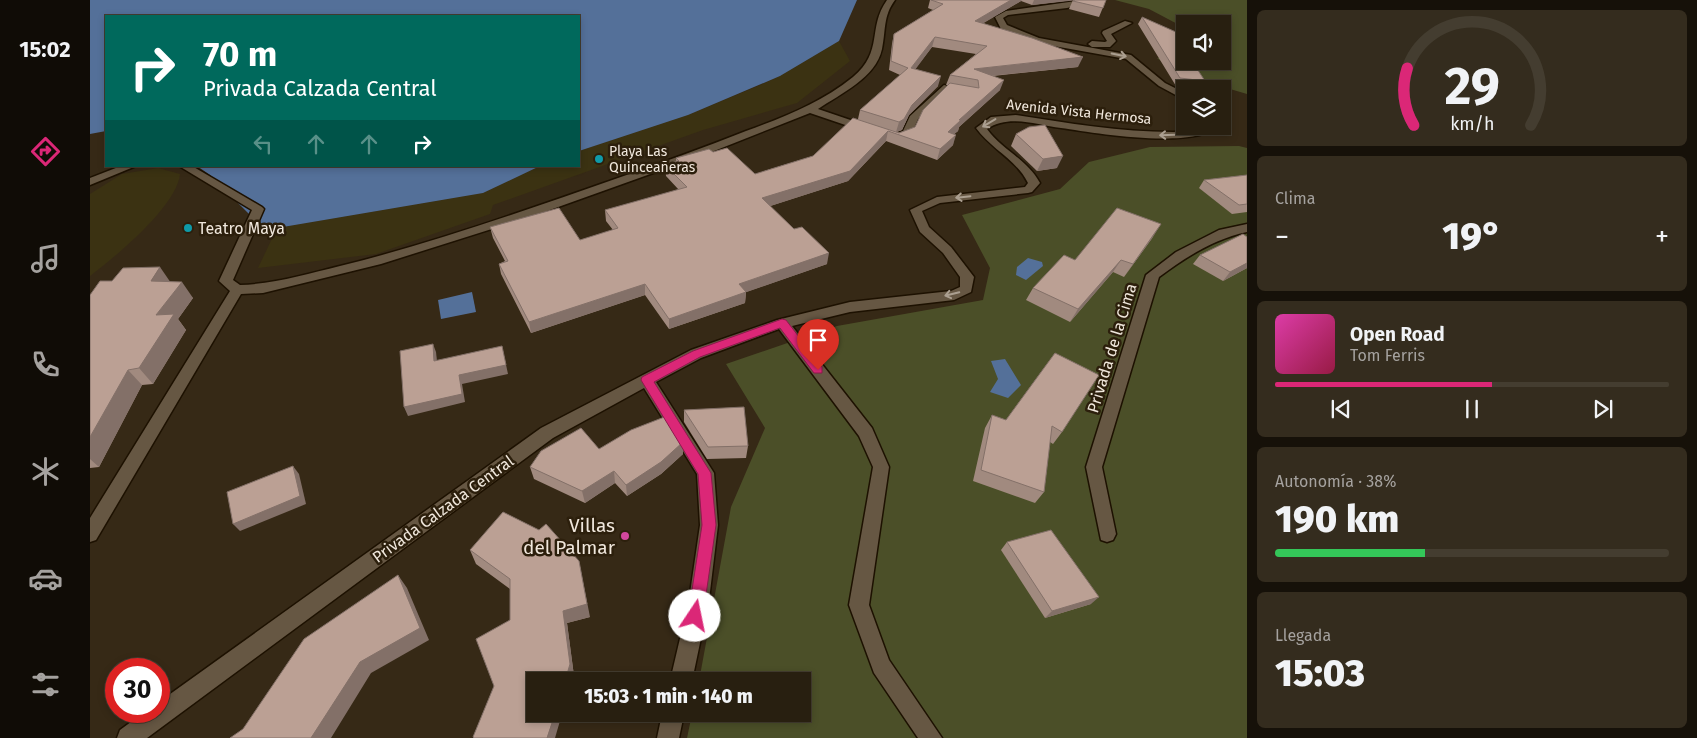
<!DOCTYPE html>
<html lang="es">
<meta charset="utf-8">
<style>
:root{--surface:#281f10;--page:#342c1e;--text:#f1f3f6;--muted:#a5a29f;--line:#443d30;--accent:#db2777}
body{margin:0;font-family:"Fira Sans",sans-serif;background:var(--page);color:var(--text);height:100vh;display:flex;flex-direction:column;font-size:19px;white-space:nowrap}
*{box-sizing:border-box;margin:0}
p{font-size:16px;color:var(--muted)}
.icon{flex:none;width:28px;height:28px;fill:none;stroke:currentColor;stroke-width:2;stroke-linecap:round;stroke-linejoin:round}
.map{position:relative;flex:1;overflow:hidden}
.sheet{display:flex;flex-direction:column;gap:10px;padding:10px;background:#161109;width:450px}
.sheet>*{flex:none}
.guide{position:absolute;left:15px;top:15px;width:475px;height:152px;border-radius:0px;box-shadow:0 2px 8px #0003,0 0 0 1px var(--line);background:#00695c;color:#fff;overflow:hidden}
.buttons{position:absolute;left:1086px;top:15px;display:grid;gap:10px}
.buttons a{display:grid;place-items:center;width:55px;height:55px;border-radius:0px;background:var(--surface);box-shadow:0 2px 8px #0003,0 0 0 1px var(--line);font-size:25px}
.speed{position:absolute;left:15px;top:658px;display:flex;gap:10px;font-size:25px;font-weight:700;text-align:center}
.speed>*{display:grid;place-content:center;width:65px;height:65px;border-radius:50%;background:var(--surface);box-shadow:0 2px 8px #0003,0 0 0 1px var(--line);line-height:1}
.speed .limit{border:8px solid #d22;background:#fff;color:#111}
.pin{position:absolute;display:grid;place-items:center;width:42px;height:42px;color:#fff;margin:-51px -21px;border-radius:50% 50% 50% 0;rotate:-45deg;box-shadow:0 0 5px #0007}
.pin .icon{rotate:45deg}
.me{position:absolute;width:55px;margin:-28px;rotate:11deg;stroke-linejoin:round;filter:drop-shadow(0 0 4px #0008)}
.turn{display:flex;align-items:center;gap:18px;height:105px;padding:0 15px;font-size:22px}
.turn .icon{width:65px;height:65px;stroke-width:2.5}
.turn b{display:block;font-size:35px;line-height:42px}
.lanes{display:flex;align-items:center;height:48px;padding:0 15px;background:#0003;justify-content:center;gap:25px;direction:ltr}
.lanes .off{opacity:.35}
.big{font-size:38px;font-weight:800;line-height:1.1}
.sheet .widget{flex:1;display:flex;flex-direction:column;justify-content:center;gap:8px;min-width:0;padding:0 18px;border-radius:8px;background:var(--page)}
.sheet .dial{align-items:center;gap:0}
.dial svg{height:130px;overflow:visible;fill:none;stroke:var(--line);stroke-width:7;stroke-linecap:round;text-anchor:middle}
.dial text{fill:var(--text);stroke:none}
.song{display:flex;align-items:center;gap:15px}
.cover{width:60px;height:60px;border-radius:8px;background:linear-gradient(135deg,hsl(320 70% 55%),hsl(340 70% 35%))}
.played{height:5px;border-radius:2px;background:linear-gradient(90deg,var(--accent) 55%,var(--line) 55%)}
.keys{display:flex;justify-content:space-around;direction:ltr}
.heat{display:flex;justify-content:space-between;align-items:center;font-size:28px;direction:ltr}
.charge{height:8px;border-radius:4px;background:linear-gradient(90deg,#34c759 38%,var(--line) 0)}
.trip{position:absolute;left:436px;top:672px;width:285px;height:50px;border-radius:0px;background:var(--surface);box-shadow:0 2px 8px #0003,0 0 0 1px var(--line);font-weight:800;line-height:50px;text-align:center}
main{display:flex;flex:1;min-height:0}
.menu{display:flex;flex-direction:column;width:90px;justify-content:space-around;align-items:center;background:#100c06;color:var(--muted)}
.menu .icon{width:35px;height:35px}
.menu .selected{color:var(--accent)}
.menu b{font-size:22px;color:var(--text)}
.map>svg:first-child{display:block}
.green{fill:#4b4f28}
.sand{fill:#3b3212}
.water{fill:#547099}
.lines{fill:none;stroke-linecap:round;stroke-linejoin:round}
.minor-casing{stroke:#1d1101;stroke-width:3}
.minor{fill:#665743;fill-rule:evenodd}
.wall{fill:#a18a7f;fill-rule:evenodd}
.shaded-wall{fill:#837068}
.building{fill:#bba094;stroke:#837068}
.oneway{stroke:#ab9f90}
.route{fill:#db2777;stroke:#8e194d}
.culture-dot{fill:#0f9aa8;stroke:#2c1f0c;stroke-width:2}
.hotel-dot{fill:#d1479c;stroke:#2c1f0c;stroke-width:2}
.labels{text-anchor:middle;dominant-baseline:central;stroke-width:5;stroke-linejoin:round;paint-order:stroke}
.far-street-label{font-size:14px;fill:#f0e7dc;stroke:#2c1f0c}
.far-poi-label{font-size:14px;fill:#f0e7dc;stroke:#2c1f0c;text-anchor:start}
.poi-label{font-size:16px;fill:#f0e7dc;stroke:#2c1f0c;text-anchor:start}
.street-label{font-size:16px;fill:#f0e7dc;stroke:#2c1f0c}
.near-poi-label{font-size:19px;fill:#f0e7dc;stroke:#2c1f0c;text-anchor:end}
</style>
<main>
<nav class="menu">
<b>15:02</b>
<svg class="icon selected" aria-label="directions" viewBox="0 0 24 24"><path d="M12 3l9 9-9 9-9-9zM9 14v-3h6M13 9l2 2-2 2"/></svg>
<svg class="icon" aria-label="music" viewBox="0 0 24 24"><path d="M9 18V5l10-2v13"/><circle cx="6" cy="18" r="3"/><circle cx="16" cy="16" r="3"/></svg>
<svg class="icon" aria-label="phone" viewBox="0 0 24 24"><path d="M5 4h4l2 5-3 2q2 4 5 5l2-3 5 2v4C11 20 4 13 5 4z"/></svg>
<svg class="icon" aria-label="climate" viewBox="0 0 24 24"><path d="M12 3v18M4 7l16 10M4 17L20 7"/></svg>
<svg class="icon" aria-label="car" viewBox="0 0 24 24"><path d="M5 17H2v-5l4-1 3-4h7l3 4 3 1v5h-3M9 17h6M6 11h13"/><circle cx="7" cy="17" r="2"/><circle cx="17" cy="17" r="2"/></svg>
<svg class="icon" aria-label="filters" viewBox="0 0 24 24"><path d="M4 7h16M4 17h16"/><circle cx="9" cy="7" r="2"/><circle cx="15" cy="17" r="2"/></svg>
</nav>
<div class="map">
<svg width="1157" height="738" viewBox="0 0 1157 738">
<rect width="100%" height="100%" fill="#362916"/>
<g class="green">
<path d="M1025,0H1157V94L1089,74L1067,58L1095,54V61H1132V24H1095V28L1059,9Z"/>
<path d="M1149,146L1157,148V738H597L602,714H712V681H609L641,507L675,428L636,364L747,326L893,300L900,268L872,215L970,189L999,162L1060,147Z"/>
</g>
<g class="sand">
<path d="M749,41L760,61L707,103L613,130L403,205L400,214L286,254L168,268L187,228L393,193L450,166H489V151L598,115L668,86L690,76Z"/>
<path d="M68,168L90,174C87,206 25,257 0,276V194L32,174Z"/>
</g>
<g class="water">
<path d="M0,0H767L749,41L690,76L598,115L489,151V16H16V131L0,134Z"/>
<path d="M107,166H450L393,193L187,228L172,227L120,175Z"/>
<path d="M938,258L952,262L953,266L936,280L926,275L927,267Z"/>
<path d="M382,292L386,312L351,319L348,300Z"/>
<path d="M915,359L931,385L918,398L900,392L908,379L901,361Z"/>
</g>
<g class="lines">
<defs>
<g id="minor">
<path d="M797,0H805C793,16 796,30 792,49C786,78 750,94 728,109L781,127V131H773L720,113L619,153L443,216L291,264L173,293L151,294L6,540L0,542V518L140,291L129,281L162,210L89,166H102L172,207L174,209L143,280L150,285C184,284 217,274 250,266C344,243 436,210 528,178C571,163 613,148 656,131C694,117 731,103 763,77C794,51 777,28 797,0Z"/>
<path d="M993,0H1006L977,8L918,15L913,18L917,25L949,38L1041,55L1075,83L1095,93V100L1069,86L1036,59L947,43L911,29L905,17L916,11Z"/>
<path d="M1035,21L1042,23L1021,34L1026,41L1020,47H1002L998,44L1002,41L1015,42L1017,41L1012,33L1013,31Z"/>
<path d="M854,85L880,91L875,94L856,91L828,119L821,135L800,139V135L813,131L820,116Z"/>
<path d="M926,115C978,123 1030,132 1083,132C1099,132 1113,126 1129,126C1103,150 1005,133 971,128C946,125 919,114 897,129C912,150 937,159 950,183L942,192L938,193L850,203L832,211L839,227L861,247L884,277L881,292L864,300L760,312L702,326L782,428L799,467L779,605L799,660L852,738H828L784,673L759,605L783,467L769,436L689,329L611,358L566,382L624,473L628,525L619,600L602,681H580L599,600L610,525L607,474L554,388L463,438L57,738H27L30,730L56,711H69V702L451,428L601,350L687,320L760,302L861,291L870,287V277L853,253L830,232L820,210L847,197L935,187L938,183C927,160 901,149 886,128L901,117Z"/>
<path d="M31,166H46L0,185V178Z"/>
<path d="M1157,224V232C1124,239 1096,257 1069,277L1012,467L1026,534L1023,540L1017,542L1011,540L996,467L1056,275L1086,252L1129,230Z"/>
<path d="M572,714H594L589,738H567Z"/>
</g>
</defs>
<use href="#minor" class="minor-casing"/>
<use href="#minor" class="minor"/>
</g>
<g class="wall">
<path d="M840,0H1016L1009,17L979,9L983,0L942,5L931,1L893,23L988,67L903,76L910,90L869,127L868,131L864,134L863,145L847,160L796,141L758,181L680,206L737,264L656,292L655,303L579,329L555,295L441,333L411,274L409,264L415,261L403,238L400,227L490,240L523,230L516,221L515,210L589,190L576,176L575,165L586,162V158L623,152L665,174L723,156L768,119L770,110L810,75L799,70L802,44L804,34L843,10L838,8ZM842,47L886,54L860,75L856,85H858L825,127L809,133L807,132L812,130L819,115L848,86L825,69Z"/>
<path d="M1052,17L1095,61L1115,81L1111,88L1086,86L1048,24Z"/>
<path d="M926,134L967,168L947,171L921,146Z"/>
<path d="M1157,175V212L1142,214L1109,188L1114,180Z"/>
<path d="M1063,237L1034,277L1023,272L980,322L936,300L943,288Z"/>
<path d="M1110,255L1157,268L1133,281L1103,264Z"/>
<path d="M80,282L103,298L88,319L96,330L63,384L52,385L9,467L0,468V295Z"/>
<path d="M965,353L972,432L963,444L960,442L954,492L945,503L883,481L895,428L902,415L916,420Z"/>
<path d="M594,410L658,446L656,458L617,459L594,422Z"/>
<path d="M593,442V454L571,474L537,496L525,483L495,503L444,479L440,467L509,449Z"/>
<path d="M917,542L1001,604L955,618L911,550Z"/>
<path d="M380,550L500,617L477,623L484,676L420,620V589L386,564Z"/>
</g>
<g class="shaded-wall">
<path d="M921,0H932L931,1L882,30L885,21Z"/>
<path d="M944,0H988L942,5Z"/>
<path d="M845,37L842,47L819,78L821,68Z"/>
<path d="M1095,44V50L1091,45Z"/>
<path d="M993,57L988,67L880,78L884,69Z"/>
<path d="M851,76L848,86L819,115L812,130L806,132L809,122L822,105Z"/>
<path d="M914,80L910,90L869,127L868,131L854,143L858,132L869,120Z"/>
<path d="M798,131L796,141L758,181L671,209L672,198Z"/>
<path d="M866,135L863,145L847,160L850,149Z"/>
<path d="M973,156L967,168L947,171L953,159Z"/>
<path d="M1071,224L1063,237L1034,277L1043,264Z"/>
<path d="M739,253L737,264L648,295L649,284Z"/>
<path d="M1031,260L1023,272L980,322L988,309Z"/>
<path d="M1157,263V268L1133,281L1140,272Z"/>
<path d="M70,267L81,283L61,281Z"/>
<path d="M92,282L103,298L88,319L96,330L63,384L49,368L66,315Z"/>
<path d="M555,284V295L441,333L439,322Z"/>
<path d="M656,292L655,303L579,329V319Z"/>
<path d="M343,344L346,352L348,370L344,361Z"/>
<path d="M412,346L418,374L372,384L375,402L318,416L314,407Z"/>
<path d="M38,370L52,385L9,467L0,459V437Z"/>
<path d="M593,442V454L571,474L537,496L536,485Z"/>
<path d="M203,466L209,474L216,504L150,531L143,524Z"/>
<path d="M524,471L525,483L495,503L492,491Z"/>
<path d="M489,561L500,617L477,623L484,676L482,681H475L473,611Z"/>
<path d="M308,575L317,588L339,640L281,673L241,738H221Z"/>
<path d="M1009,597L1001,604L955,618L962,611Z"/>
<path d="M465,714H472L465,738H457Z"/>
</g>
<g class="building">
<path d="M841,0H921L885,21L942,38L993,57L884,69L914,80L869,120H871L858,132L866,135L850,149L798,131L760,171L672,198L704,229L712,227L739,253L649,284L656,292L579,319L555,284L439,322L409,264L418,261L400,227L469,208L490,240L528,228L515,210L597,187L575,165L589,161L586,158L619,149L623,152L637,148L665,174L723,156L763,118L809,133L825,127L833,110L860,83L889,88L888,80L860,75L897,46L845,37L821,68L851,76L822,105L814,119L809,122L770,110L818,68L801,61L804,34L853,4Z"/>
<path d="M985,0H1016L1013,8L983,1Z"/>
<path d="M1052,17L1095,36V44L1091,45L1095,51V61H1102L1115,81L1090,78Z"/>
<path d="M955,125L973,156L953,159L926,134L939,127Z"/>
<path d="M1157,175V204L1149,205L1114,180Z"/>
<path d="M1027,208L1071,224L1043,264L1031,260L988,309L943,288L974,255L985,260Z"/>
<path d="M1153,234L1157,237V263L1140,272L1110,255Z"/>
<path d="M70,267L61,281L92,282L66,315L84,314L49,368L38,370L0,437V295L10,281H22L33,268Z"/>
<path d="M343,344L344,361L412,346L416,365L369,375L372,394L314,407L310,351Z"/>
<path d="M965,353L1009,375L972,432L962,426L954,492L891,470L902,415L916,420Z"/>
<path d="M654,407L658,446L618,447L594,410Z"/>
<path d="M577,416L593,442L571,462L536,485L524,471L492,491L440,467L451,451L491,428L509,449L541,430Z"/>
<path d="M203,466L210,496L143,524L137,492Z"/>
<path d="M413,512L449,530L456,524L489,561L497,604L473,611L480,664L475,681H445V714H465L457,738H384L383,737L404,686L386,639L420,620V579L380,550Z"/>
<path d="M961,530L1009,597L962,611L917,542Z"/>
<path d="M308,575L330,628L270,662L221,738H140L153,729L214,639Z"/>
</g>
<defs><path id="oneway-shaft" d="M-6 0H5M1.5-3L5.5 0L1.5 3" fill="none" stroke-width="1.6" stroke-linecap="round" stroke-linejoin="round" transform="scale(1.25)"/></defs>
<g class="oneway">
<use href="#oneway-shaft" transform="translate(1029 55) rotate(12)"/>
<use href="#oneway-shaft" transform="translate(899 123) rotate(149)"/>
<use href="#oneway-shaft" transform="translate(1077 135) rotate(178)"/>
<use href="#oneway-shaft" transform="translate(873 197) rotate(174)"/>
<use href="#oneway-shaft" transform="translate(862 294) rotate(166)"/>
</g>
<path class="route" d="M692,319L696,320L732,367V373H724L690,328L610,357L564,382L621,473L626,525L613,616L610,621L605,624L600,621L598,616L612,525L608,474L551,380L552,377L603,351Z"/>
<g class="culture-dot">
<circle cx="509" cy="159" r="5"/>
<circle cx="98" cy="228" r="5"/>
</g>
<circle class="hotel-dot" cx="535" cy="536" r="5"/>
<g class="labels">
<g class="far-street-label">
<text transform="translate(989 112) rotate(6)">Avenida Vista Hermosa</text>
</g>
<g class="far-poi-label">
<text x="519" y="151">Playa Las<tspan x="519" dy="16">Quinceañeras</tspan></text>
</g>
<g class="poi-label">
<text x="108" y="228">Teatro Maya</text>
</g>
<g class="street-label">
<text transform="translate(1022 348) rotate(-73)">Privada de la Cima</text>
<text transform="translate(353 509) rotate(-36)">Privada Calzada Central</text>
</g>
<g class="near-poi-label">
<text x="525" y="525">Villas<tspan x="525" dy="22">del Palmar</tspan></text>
</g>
</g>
</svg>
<div class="buttons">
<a><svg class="icon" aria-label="sound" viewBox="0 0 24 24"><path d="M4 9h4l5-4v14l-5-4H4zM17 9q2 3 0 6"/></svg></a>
<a><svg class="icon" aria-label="layers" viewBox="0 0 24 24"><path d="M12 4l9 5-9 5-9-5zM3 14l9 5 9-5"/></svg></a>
</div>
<div class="speed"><div class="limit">30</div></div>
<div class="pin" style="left:728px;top:370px;background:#d93025"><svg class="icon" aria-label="arrive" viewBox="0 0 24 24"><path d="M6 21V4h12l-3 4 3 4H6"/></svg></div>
<svg class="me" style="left:605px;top:616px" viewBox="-20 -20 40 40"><circle r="19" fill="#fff"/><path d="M0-13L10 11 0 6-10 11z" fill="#db2777"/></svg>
<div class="trip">15:03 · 1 min · 140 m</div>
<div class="guide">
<div class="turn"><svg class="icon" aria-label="right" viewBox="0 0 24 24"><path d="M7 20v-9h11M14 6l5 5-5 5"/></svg><div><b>70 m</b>Privada Calzada Central</div></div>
<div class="lanes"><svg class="icon off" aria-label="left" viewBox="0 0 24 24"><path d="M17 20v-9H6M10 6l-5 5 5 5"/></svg><svg class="icon off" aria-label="ahead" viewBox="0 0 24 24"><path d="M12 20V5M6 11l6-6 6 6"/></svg><svg class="icon off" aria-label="ahead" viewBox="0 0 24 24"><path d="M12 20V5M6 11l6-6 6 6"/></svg><svg class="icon" aria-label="right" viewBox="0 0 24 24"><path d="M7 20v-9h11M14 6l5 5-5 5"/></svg></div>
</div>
</div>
<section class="sheet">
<div class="widget dial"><svg viewBox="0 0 100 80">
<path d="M14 69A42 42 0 1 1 86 69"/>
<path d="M14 69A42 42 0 0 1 10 34" stroke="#db2777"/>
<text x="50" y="56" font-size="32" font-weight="700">29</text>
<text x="50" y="72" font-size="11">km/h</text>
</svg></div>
<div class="widget"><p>Clima</p>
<div class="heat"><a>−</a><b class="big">19°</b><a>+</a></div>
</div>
<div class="widget">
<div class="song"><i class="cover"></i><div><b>Open Road</b><p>Tom Ferris</p></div></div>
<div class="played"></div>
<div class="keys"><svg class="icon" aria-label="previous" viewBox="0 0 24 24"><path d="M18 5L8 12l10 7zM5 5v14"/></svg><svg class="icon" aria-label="pause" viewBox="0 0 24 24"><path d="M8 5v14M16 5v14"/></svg><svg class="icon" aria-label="next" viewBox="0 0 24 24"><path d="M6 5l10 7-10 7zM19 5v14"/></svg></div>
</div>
<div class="widget"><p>Autonomía · 38%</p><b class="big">190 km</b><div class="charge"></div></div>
<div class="widget"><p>Llegada</p><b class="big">15:03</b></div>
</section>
</main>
